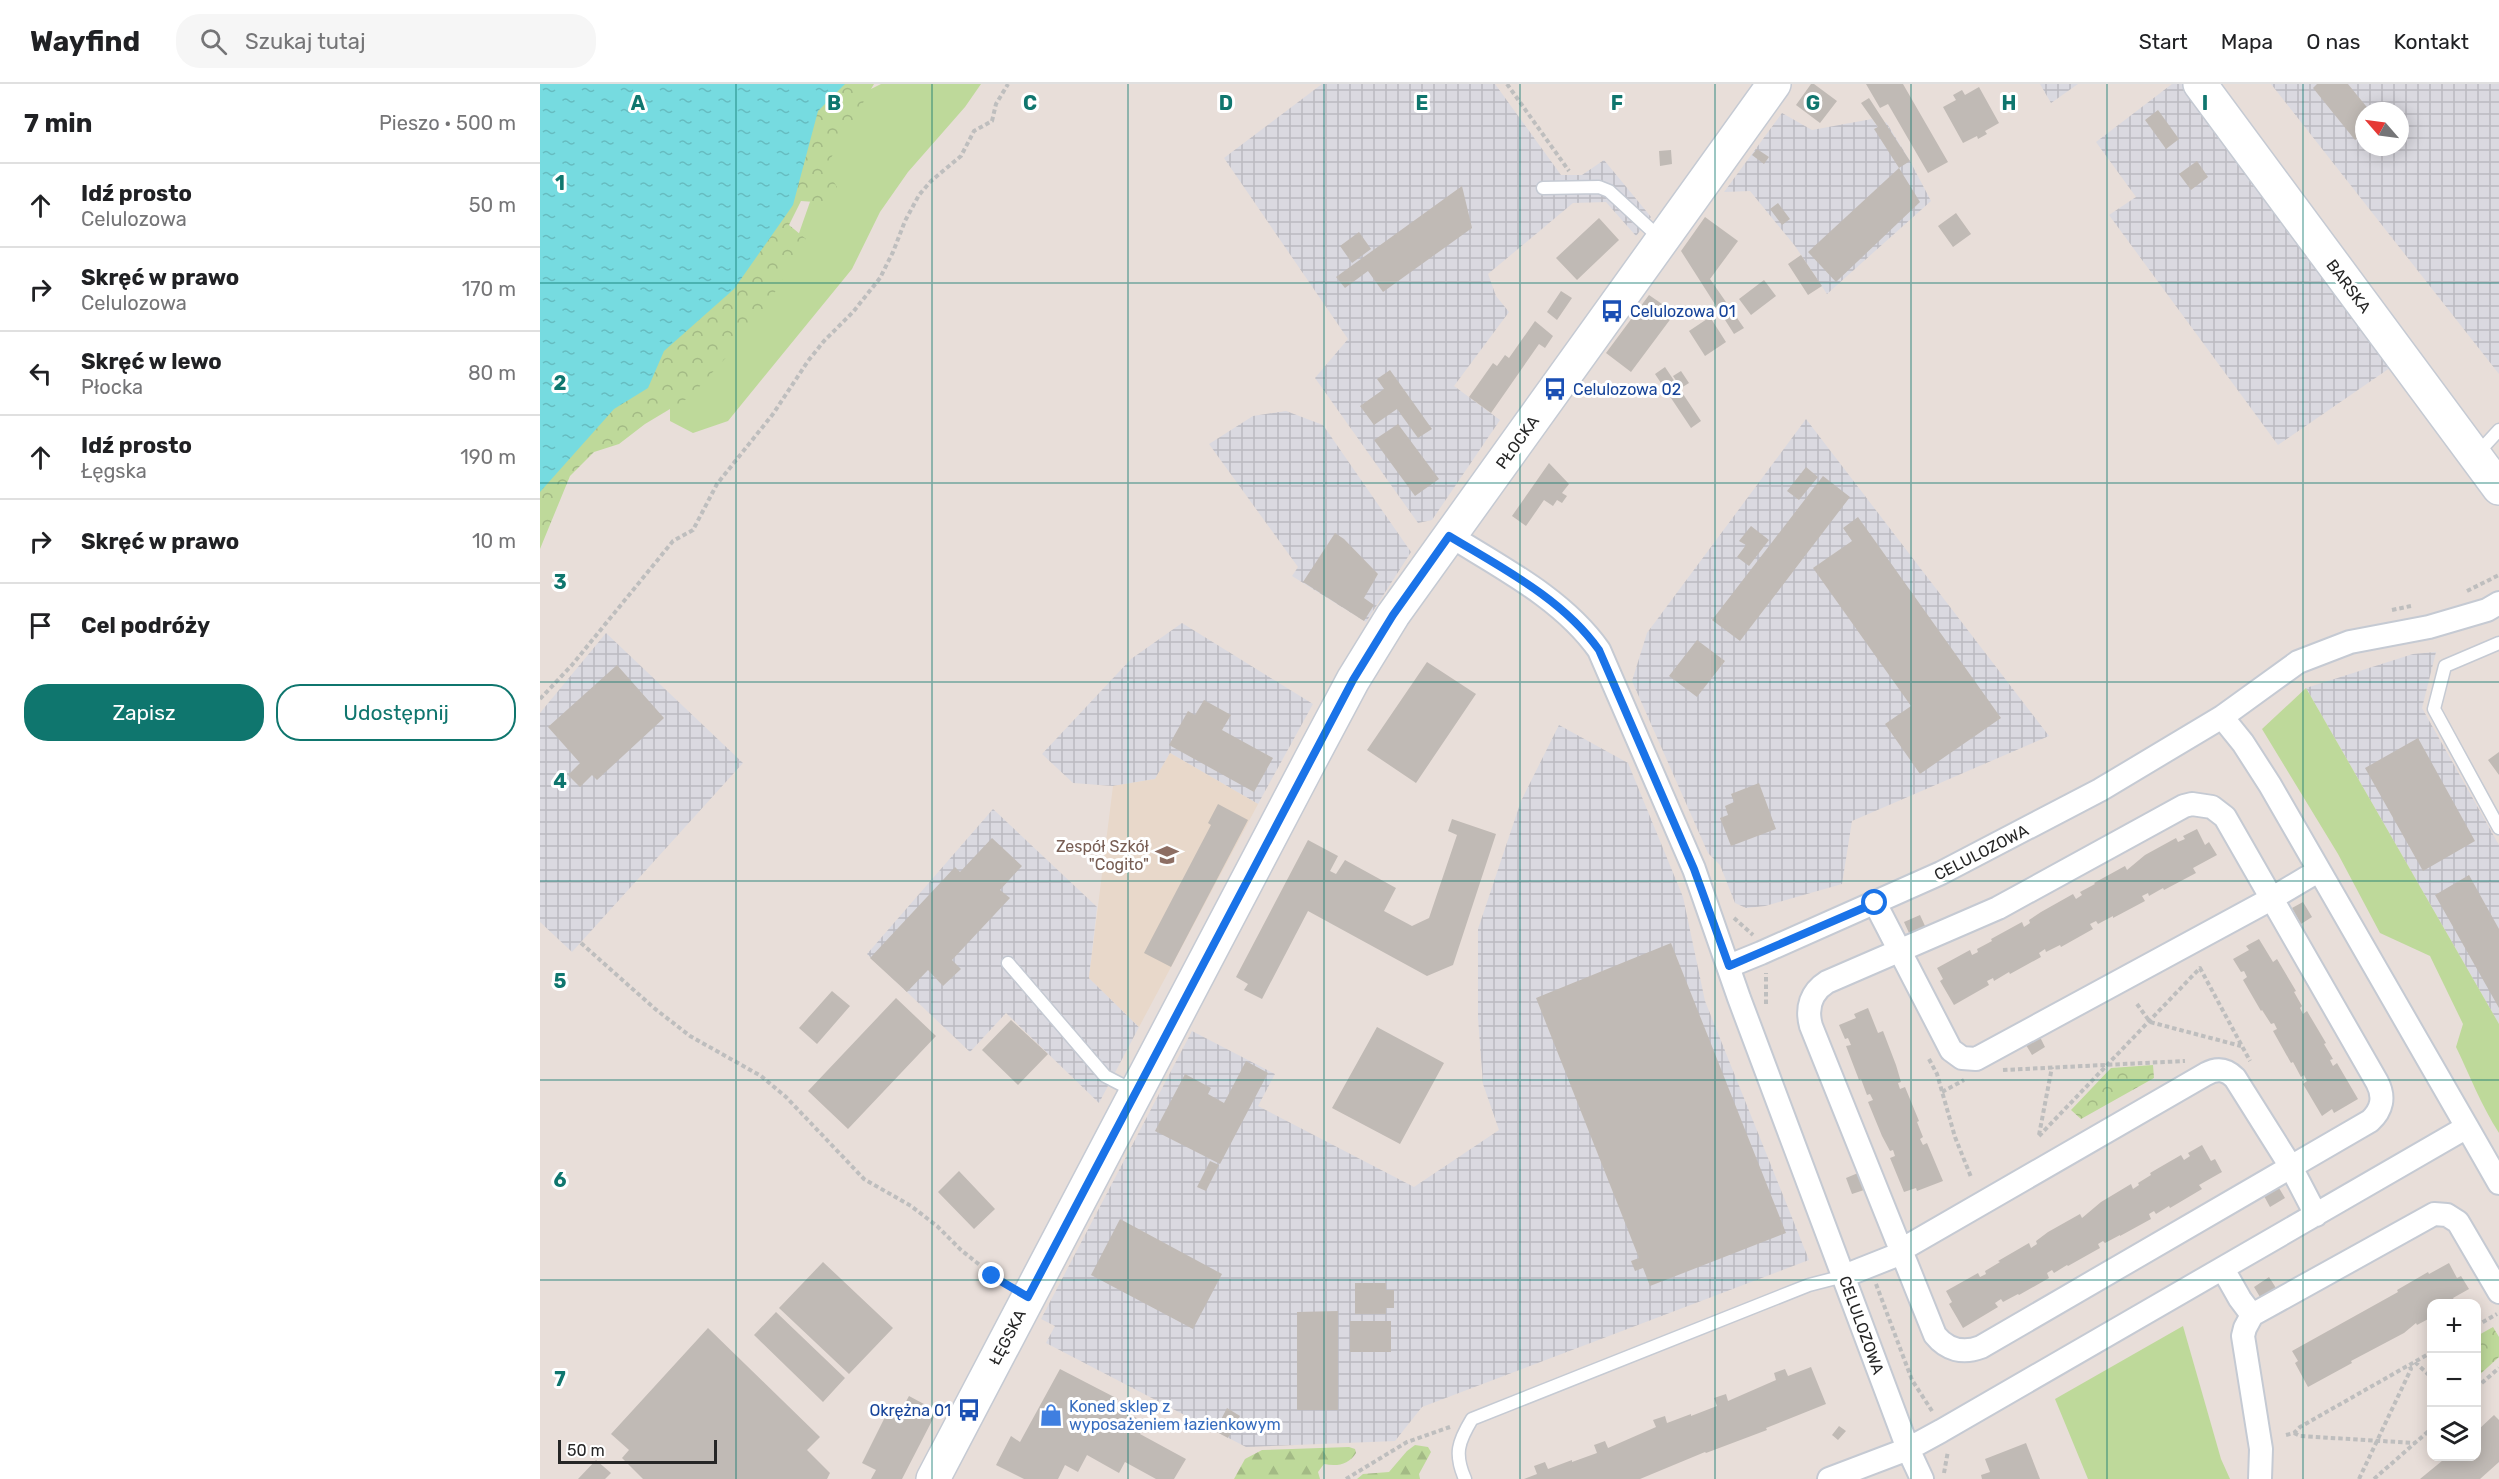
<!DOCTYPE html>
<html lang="pl">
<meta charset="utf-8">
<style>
:root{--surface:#fff;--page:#f6f6f6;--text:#202124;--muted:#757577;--line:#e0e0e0;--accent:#0f766e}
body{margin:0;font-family:Rubik,sans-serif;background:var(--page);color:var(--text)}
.controls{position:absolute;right:18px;bottom:18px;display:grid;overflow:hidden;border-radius:12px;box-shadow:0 3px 15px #0003}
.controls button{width:54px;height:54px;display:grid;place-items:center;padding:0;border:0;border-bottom:2px solid var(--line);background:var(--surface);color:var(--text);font:30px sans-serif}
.compass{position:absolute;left:1815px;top:18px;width:54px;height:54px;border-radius:50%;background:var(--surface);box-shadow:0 3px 15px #0003;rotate:298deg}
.scale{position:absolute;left:18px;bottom:15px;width:159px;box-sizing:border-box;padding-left:6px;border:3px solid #262626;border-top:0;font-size:16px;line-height:21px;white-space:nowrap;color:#262626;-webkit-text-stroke:4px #fff;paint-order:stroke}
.stop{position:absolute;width:18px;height:18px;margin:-14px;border:4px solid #1a73e8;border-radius:50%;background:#fff}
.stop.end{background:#1a73e8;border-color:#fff;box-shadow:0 2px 6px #0008}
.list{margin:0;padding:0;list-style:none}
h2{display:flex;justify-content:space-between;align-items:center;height:78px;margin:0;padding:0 24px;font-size:26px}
h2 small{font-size:20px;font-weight:400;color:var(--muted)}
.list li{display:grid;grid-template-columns:39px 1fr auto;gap:18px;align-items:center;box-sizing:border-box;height:84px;padding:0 24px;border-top:2px solid var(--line)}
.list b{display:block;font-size:22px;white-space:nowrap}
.list p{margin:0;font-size:20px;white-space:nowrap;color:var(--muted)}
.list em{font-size:20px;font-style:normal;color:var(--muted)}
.actions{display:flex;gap:12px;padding:18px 24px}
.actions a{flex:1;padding:14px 0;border:2px solid var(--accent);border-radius:24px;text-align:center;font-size:21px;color:var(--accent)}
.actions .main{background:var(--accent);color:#fff}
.icon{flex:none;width:33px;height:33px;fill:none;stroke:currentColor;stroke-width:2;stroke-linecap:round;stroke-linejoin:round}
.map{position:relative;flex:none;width:1959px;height:1395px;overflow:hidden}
header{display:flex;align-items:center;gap:36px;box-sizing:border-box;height:84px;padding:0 30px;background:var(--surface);border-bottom:2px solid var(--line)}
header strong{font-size:28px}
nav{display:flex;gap:33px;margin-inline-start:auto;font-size:21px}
.search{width:420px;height:54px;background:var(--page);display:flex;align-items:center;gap:15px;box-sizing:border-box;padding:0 21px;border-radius:24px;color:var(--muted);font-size:22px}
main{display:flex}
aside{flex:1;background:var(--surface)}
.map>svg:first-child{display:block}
</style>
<header>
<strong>Wayfind</strong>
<div class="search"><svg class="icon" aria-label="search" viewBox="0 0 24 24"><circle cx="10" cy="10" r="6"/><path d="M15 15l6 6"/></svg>Szukaj tutaj</div>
<nav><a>Start</a><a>Mapa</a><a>O nas</a><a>Kontakt</a></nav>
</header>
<main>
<aside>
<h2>7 min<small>Pieszo · 500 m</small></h2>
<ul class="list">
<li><svg class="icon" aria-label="ahead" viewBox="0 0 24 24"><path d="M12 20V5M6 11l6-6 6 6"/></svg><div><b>Idź prosto</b><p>Celulozowa</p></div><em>50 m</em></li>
<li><svg class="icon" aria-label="right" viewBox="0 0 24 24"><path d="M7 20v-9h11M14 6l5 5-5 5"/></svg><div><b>Skręć w prawo</b><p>Celulozowa</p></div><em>170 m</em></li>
<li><svg class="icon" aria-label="left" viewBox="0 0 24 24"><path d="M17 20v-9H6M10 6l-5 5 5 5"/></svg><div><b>Skręć w lewo</b><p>Płocka</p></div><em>80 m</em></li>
<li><svg class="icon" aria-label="ahead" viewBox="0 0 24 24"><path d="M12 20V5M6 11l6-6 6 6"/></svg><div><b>Idź prosto</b><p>Łęgska</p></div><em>190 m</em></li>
<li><svg class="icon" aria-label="right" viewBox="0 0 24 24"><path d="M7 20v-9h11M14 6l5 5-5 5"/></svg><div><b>Skręć w prawo</b></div><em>10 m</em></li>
<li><svg class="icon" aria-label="arrive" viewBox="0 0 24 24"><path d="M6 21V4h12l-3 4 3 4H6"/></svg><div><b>Cel podróży</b></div></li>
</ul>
<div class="actions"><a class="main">Zapisz</a><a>Udostępnij</a></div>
</aside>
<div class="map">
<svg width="1959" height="1395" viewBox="0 0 1959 1395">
<defs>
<pattern id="industrial-grid" width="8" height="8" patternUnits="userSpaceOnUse" patternTransform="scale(1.5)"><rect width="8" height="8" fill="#dad9e0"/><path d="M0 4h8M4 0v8" fill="none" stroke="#bbbac0"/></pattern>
<pattern id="forest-firs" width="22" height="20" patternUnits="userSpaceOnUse" patternTransform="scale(1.5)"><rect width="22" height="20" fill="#bed99a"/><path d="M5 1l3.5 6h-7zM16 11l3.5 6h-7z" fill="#a3ba85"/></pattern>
<pattern id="park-crowns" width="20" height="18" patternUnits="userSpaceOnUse" patternTransform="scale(1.5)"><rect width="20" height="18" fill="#bed99a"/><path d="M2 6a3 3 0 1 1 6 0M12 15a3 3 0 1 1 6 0" fill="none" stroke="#a3ba85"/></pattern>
<pattern id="water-ripples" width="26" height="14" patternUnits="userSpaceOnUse" patternTransform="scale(1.5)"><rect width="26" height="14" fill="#76dbe0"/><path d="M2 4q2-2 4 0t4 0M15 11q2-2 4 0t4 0" fill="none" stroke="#66bcc0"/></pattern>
</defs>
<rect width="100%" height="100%" fill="#e8ded9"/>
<path fill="url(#industrial-grid)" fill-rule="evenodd" d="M782,0H955L1021,91H1042L1064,76L1111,133L1096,152L1066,118L1033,119L948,190L956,212L969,228L914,302L960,336L892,436L878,439L775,294L808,255L684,74Z
M1500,0H1538L1511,19Z
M1632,0H1655L1860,277L1738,361L1569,131L1596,113L1556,58Z
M1731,0H1959V290ZM1824,27H1860V63H1824Z
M1242,29L1272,46L1332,35L1338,43L1346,38L1370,77L1391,117L1287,210L1255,162L1210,107L1184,108Z
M746,327L783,341L871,468L826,538L752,492L758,483L669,360L713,332Z
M1266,335L1509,652L1312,737L1302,800L1225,822L1206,824L1195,819L1180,781L1168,769L1092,597L1107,549Z
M642,539L773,620L718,720L630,669L615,695L573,702L533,699L502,670L591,575Z
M66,549L203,679L32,868L0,838V629Z
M1896,568L1882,624L1959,761V940L1766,604L1873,570Z
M1019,641L1088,679L1143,813L1165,917L1269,1176L882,1323L855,1357L706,1363L506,1259L515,1242L501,1235L652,947L735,990L718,1022L874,1103L959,1046L943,1000L938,934V845L981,717Z
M453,725L557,823L549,894L599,943L559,1019L466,929L430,968L327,870Z"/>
<path fill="#e8d8ca" d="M630,669L718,720L599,943L549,894L573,702L615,695Z"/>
<path fill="#bed99a" d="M341,0H441L425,23L368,88L340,128L312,185L188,337L153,349L130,337V310L258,152L297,41L321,10Z
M1766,604L1959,940V1049C1941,1021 1930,992 1916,963L1923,940L1890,872L1840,849L1798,770L1722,645Z
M1643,1242L1681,1375L1690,1395H1548L1515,1315Z"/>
<path fill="url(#forest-firs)" d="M875,1361L888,1363L891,1368L879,1390L880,1395H817L823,1390L849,1388L867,1367Z
M809,1363L815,1365L816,1369C809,1380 798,1383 784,1380L778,1388L780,1395H694L705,1375L722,1366Z"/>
<path fill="url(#park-crowns)" d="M0,0H334L285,84L297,103L289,119L261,117L249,141L266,155L228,220L201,257L150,313L105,340L79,360L54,368L30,392L0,465Z
M1613,981L1614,994L1541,1035L1531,1026L1571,984Z
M1953,1243L1959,1253V1273L1937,1293V1252Z"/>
<path fill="url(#water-ripples)" d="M0,0H305L278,27L253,121L194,205L124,267L108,304L74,325L0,408Z"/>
<path fill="#c0bab5" d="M1271,0H1274L1297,17L1280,39L1256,21Z
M1326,0H1363L1408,78L1388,89L1348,20L1340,24Z
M1777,0H1808L1830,27H1824V49L1815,56L1773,4Z
M1439,3L1459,39L1445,47L1447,50L1438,55L1437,52L1423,59L1403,23L1416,16L1413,11L1422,6L1425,11Z
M1329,14L1370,77L1359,84L1334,45L1338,43L1321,19Z
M1618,26L1639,55L1626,65L1605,36Z
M1217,65L1229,73L1224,80L1212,71Z
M1131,66L1132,80L1120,82L1119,67Z
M1657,77L1668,93L1651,106L1639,90Z
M1359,84L1380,118L1296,198L1268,168Z
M922,102L932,144L843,208L828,187L805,204L796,193Z
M1238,119L1250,135L1242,141L1230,125Z
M1416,129L1431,150L1413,163L1398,142Z
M1165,133L1198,157L1170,195L1204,244L1194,250L1141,167Z
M1059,134L1079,156L1037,196L1016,174Z
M819,148L831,165L812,179L800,162Z
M1261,171L1282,202L1268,211L1248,180Z
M1224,196L1236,212L1211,231L1199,215Z
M1021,207L1032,214L1017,236L1007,228Z
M1109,211L1122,220L1132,233L1091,288L1066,269Z
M1170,233L1186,258L1165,272L1149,247Z
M995,237L1013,252L1005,264L999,260L951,329L929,313L953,279L957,282L965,271L969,274Z
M1125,283L1161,337L1151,344L1115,290Z
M850,286L892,345L878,354L857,325L834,341L820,322L844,305L837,295Z
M1141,287L1149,299L1141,304L1133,292Z
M858,340L899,395L875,412L834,356Z
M1009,379L1029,400L1022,409L1027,412L1022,419L1017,416L1013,422L1004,416L986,442L972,432Z
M1266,383L1278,393L1259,416L1247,407Z
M1283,392L1310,413L1200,557L1172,536Z
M1318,433L1461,634L1380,690L1345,640L1371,622L1273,484L1312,457L1303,444Z
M1211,442L1229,456L1209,482L1197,473L1206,461L1199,457Z
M795,449L804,455L838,490L824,514L834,521L824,537L763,498Z
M1157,556L1185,577L1157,613L1129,592Z
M887,578L936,610L876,699L827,666Z
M77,581L124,634L57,696L52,691L40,703L28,691L40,679L8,643Z
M664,616L691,631L682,646L733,674L714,708L629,661L648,627L655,631Z
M1878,654L1935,757L1883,787L1825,684Z
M1959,668V691L1948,676Z
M1219,699L1236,745L1191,762L1180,734L1188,731L1185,722L1194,718L1191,710Z
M678,720L708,736L631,883L604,869L671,741L668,739Z
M912,735L956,750L913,881L887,892L768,827L722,915L704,906L708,900L696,893L768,756L798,772L790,787L796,790L805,776L856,804L844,827L872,842L889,834L917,751L908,747Z
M1657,745L1665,761L1669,758L1677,771L1653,784L1656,789L1624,806L1623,804L1609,812L1608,809L1602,812L1605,817L1573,834V832L1558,840L1556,837L1550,840L1553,845L1521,863L1520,861L1506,868L1505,865L1499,869L1501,873L1470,890L1469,888L1454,897L1453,894L1447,897L1449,901L1414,921L1400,897L1403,895L1397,884L1430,866L1432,871L1438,868L1437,865L1452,857L1451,855L1482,838L1484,843L1490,839L1489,836L1501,828L1533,810L1536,815L1542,811L1540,808L1555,800L1554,799L1585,782L1587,786L1605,771L1636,754L1638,758L1645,755L1643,752Z
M452,754L482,782L460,806L470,814L412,876L421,885L403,902L388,886L367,908L330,874L415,783L420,788Z
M1929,791L1959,845V924L1895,811Z
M1763,818L1772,833L1761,840L1752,824Z
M1380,831L1385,842L1369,849L1364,838Z
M1719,855L1733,878L1737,875L1756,907L1754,908L1762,922L1760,924L1763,930L1767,927L1786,959L1784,960L1793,975L1790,976L1793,982L1797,979L1818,1015L1794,1029L1792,1025L1782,1032L1763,1000L1767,997L1764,991L1761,993L1753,978L1751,979L1733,947L1737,945L1734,939L1731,940L1722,926L1721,927L1703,896L1707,893L1704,887L1701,888L1693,875L1709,866L1706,862Z
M1131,859L1246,1149L1110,1202L1103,1184L1095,1187L1091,1177L1099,1174L996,914Z
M292,907L310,922L277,960L259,944Z
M356,914L396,952L308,1045L268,1007Z
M1328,924L1338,949L1343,947L1356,981L1361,998L1358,999L1360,1005L1365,1003L1379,1037L1377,1038L1383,1053L1380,1055L1383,1061L1387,1059L1403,1097L1377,1107L1376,1104L1364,1108L1350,1074L1355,1072L1353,1066L1350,1067L1342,1052L1328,1018L1333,1016L1330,1010L1327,1011L1321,995L1319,996L1306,962L1311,961L1308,954L1305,955L1299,941L1316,934L1314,930Z
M471,936L508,970L478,1001L442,966Z
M837,943L904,979L860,1060L792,1024Z
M1500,953L1505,963L1492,971L1486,961Z
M706,977L728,989L680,1080L615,1047L645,990L671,1004L668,1010L684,1019Z
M1662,1061L1671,1077L1675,1075L1682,1088L1659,1101L1662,1105L1630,1124L1629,1122L1616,1130L1614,1127L1609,1130L1611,1135L1580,1152V1151L1565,1159L1563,1157L1558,1160L1560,1164L1528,1182L1527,1181L1514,1189L1512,1186L1507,1189L1509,1194L1479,1211L1478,1210L1463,1218L1461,1215L1455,1219L1458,1223L1423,1244L1409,1220L1412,1218L1406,1207L1438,1189L1440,1193L1446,1190L1445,1187L1460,1178L1458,1177L1489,1159L1491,1164L1497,1160L1496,1157L1508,1148L1540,1130L1542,1134L1561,1118L1591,1100L1593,1105L1599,1101L1598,1099L1611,1091L1610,1089L1641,1071L1644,1076L1650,1072L1648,1069Z
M670,1077L679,1081L666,1107L657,1103Z
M419,1087L455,1125L434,1145L398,1108Z
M1318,1089L1324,1106L1312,1110L1306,1094Z
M1739,1104L1745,1114L1730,1123L1724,1112Z
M580,1135L682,1190L653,1245L551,1191Z
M283,1178L353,1244L309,1290L239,1224Z
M1909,1179L1917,1194L1921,1192L1929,1205L1913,1214L1916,1219L1892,1220V1233L1877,1241L1876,1239L1864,1249L1811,1277L1812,1279L1768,1303L1755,1279L1758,1277L1752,1267L1858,1208L1857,1206L1888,1188L1889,1190Z
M1729,1193L1736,1204L1720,1213L1714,1203Z
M815,1199H846V1206H854V1224H846V1230H815Z
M798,1227V1326H757V1228Z
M236,1228L305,1294L283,1318L214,1251Z
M810,1237H851V1268H810Z
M168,1244L280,1353L267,1366L290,1389L287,1395H103L82,1374L89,1366L71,1350Z
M1271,1283L1286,1320L1226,1344L1227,1346L1166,1369L1165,1368L1100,1395H984L997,1390L994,1382L1005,1378L1008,1385L1032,1376V1378L1057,1369L1054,1361L1065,1357L1068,1364L1116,1343L1113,1336L1125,1332L1127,1339L1151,1330V1332L1177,1322L1174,1314L1186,1310L1188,1317L1236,1296L1234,1289L1245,1285L1248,1292Z
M520,1285L578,1315L574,1322L606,1339L600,1350L646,1375L634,1395H616L585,1378L579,1389L547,1371L538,1388L525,1381L518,1395H484L456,1381L471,1352L480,1358Z
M369,1312L397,1327L362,1395H331L336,1386L322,1379L346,1331L351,1333L356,1322L362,1325Z
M687,1324L700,1332L688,1354L675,1347Z
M1954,1331L1959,1336V1378L1940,1395H1880L1908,1372H1936V1344L1938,1346Z
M1299,1342L1306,1347L1298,1356L1292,1351Z
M1486,1359L1500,1395H1442L1441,1391L1450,1388L1445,1375Z
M56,1376L71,1389L65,1395H38Z"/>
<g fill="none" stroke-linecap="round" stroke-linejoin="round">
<g stroke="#c5cad3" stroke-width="15">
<path id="lane" d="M1003,104L1059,103L1069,107L1122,156
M1936,371L1959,346
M1959,559L1905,582L1894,625L1959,744
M468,879L565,992L594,1007
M925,1395C914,1370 918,1358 932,1335L1269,1201L1304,1192"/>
</g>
<g stroke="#c5cad3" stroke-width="26">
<path id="street" d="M909,451C962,484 1023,515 1059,566L1154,785L1199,914L1368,1365L1382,1395
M1652,720L1672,723L1685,733L1837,998C1845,1013 1842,1026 1830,1037L1441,1263C1423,1270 1407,1266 1395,1251L1271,942C1266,924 1271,908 1287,898L1458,824L1644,722Z
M1335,819L1411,966L1422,974L1436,975L1731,815L1778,787
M1189,882L1221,869L1401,789L1560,706L1682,633L1758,578L1810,558L1889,543L1947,526L1959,519
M1927,1043L1959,1099
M1361,1166L1666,990C1677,984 1686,985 1695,994L1751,1083L1776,1131
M1683,1185L1700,1215L1712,1231
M1304,1192L1362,1169
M1289,1395L1368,1365L1401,1347L1927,1043L1730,701L1703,659L1682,633
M1720,1395L1721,1365L1703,1252L1705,1244L1712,1231L1894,1130L1907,1131L1918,1138L1959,1208"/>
</g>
<g stroke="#c5cad3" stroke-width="36">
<path id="secondary" d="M1660,0L1959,404
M393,1395L771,675L813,596L853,531L1234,0"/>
</g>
<path stroke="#bebebe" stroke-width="4" stroke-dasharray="4.5 3" stroke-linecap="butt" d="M967,0L1029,87
M1927,507L1959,491
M1852,526L1871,522
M0,615L32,581L133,457L153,446L177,400L233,330L268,277L284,257L313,228L340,194L353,168L365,137L379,111L391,97L421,72L434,47L452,37L456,20L468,0
M1194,834L1213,851
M41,859L114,924L150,952L221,992L246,1013L324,1095L371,1122L397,1142L421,1166L466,1202
M1226,920V889
M1597,920L1610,938L1701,962
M1389,975L1397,990L1415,1053L1431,1093
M1463,986L1645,977
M1402,1008L1424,996
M1499,1051L1512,983
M1499,1052L1660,884L1710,977
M1336,1200L1372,1296L1392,1327
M1936,1242L1957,1230
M1875,1278L1892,1294
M1936,1304L1959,1284
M1754,1349L1760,1352L1874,1359
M1746,1351L1754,1349L1760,1343L1892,1268
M1404,1389L1408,1367
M806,1395L867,1358L910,1343
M1819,1395L1871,1285L1869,1281
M1834,1395L1892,1344"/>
<use href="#lane" stroke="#fff" stroke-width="12"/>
<use href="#street" stroke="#fff" stroke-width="22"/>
<use href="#secondary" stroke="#fff" stroke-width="33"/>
</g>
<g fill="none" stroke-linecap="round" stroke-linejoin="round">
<path stroke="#1a73e8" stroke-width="8" d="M452,1192L488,1213L813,596L853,531L909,452C962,484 1023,515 1059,566L1154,785L1189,882L1335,819"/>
</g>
<path fill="none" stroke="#0f766e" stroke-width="1.5" stroke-opacity="0.55" d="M196,0V1395M392,0V1395M588,0V1395M784,0V1395M980,0V1395M1175,0V1395M1371,0V1395M1567,0V1395M1763,0V1395M0,199H1959M0,399H1959M0,598H1959M0,797H1959M0,996H1959M0,1196H1959"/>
<defs>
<g id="bus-bare" transform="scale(1.8)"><path d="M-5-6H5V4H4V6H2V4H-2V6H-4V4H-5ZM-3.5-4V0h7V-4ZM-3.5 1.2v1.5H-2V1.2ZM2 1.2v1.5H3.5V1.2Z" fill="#1a4fb4" stroke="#fff" stroke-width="2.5" paint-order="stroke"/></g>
<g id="school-bare" transform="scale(1.8)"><path d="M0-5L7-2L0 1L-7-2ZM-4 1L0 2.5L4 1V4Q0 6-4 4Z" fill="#8d6e63" stroke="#fff" stroke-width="2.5" paint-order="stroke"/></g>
<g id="shop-bare" transform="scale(1.8)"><path d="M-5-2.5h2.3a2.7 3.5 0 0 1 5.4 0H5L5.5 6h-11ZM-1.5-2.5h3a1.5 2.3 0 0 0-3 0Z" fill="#3f7fe0" stroke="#fff" stroke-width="2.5" paint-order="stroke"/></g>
</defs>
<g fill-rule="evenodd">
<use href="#bus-bare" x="1072" y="227"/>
<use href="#bus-bare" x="1015" y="305"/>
<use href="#school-bare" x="627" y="771"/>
<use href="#bus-bare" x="429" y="1326"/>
<use href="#shop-bare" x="511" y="1331"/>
</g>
<g text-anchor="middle" stroke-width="6" stroke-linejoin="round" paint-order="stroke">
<g font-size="16" fill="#262626" stroke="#fff">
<text transform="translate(1809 202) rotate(53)" y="6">BARSKA</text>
<text transform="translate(977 358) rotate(-54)" y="6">PŁOCKA</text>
<text transform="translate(1441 768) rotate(-27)" y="6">CELULOZOWA</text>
<text transform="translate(1322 1241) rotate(70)" y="6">CELULOZOWA</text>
<text transform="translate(467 1253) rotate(-62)" y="6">ŁĘGSKA</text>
</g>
<g font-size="16" fill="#164399" stroke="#fff" text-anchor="start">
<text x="1090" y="233">Celulozowa 01</text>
<text x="1033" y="311">Celulozowa 02</text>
<text x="411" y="1332" text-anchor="end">Okrężna 01</text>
</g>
<g font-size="16" fill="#785e54" stroke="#fff" text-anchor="end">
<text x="609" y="768">Zespół Szkół<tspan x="609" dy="18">"Cogito"</tspan></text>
</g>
<g font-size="16" fill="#366cbe" stroke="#fff" text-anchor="start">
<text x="529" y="1328">Koned sklep z<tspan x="529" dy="18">wyposażeniem łazienkowym</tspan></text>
</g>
</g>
<g font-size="20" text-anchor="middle" font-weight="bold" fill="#0f766e" stroke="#fff" stroke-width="6" stroke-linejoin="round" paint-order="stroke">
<text x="98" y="26">A</text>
<text x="294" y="26">B</text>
<text x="490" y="26">C</text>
<text x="686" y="26">D</text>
<text x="882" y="26">E</text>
<text x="1077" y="26">F</text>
<text x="1273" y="26">G</text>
<text x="1469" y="26">H</text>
<text x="1665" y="26">I</text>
<text x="20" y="106">1</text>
<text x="20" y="306">2</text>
<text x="20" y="505">3</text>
<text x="20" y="704">4</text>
<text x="20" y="904">5</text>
<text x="20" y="1103">6</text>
<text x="20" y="1302">7</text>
</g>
</svg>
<div class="controls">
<button>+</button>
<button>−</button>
<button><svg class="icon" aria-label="layers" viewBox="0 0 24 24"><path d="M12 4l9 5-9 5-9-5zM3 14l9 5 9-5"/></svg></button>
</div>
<svg class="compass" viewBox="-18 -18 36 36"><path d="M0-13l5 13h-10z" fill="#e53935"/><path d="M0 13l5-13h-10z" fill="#757577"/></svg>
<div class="scale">50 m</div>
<div class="stop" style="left:1335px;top:819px"></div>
<div class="stop end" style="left:452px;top:1192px"></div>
</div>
</main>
